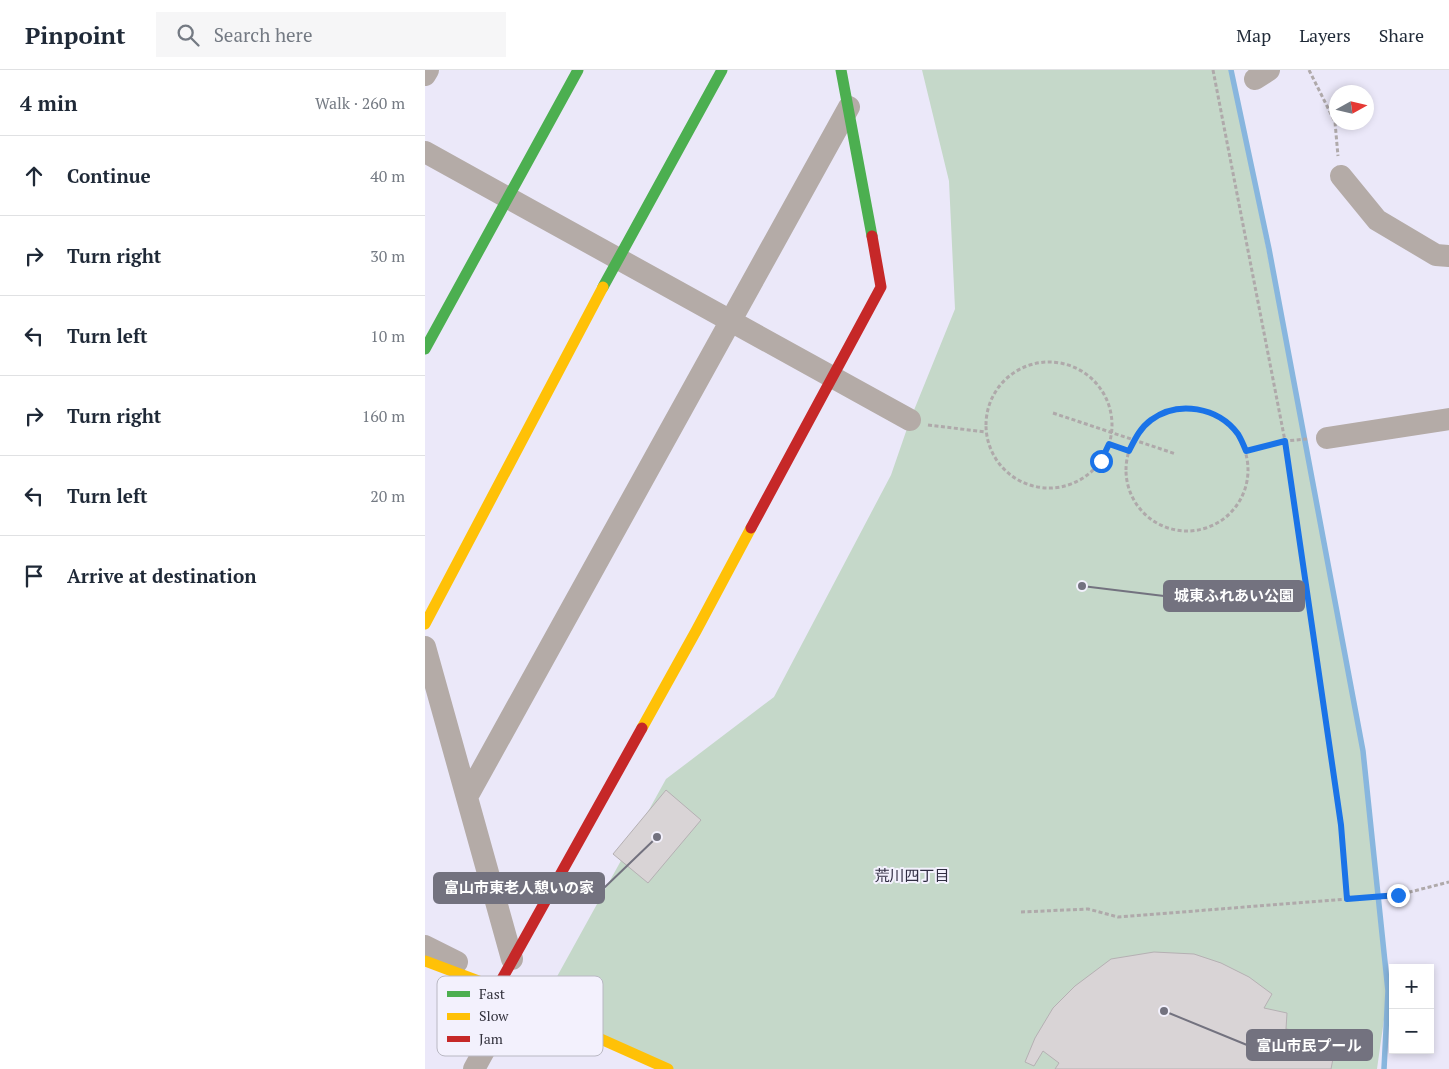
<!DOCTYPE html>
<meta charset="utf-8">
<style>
:root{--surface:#fff;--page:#f6f6f7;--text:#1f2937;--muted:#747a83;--line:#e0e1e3}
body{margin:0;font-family:"PT Serif","Noto Sans JP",serif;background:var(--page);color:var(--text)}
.controls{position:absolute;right:15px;bottom:15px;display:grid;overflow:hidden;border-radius:0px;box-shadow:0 2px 8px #0003}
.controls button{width:45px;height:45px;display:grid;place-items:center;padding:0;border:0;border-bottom:1px solid var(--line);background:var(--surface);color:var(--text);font:25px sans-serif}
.compass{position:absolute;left:904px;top:15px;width:45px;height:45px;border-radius:50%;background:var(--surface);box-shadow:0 2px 8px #0003;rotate:82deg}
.stop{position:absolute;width:15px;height:15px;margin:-11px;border:4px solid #1a73e8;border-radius:50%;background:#fff}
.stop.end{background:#1a73e8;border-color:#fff;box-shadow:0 1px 5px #0008}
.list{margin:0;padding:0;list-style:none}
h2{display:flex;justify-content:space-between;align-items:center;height:65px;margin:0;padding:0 20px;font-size:21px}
h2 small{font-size:16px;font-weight:400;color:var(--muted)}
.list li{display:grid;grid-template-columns:32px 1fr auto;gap:15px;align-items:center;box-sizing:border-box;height:80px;padding:0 20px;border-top:1px solid var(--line)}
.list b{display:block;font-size:19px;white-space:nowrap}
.list em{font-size:16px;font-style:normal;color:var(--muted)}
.icon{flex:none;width:28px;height:28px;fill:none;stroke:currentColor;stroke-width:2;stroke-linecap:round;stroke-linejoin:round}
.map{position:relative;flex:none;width:1024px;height:999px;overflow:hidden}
header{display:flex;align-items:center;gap:30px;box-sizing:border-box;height:70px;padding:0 25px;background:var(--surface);border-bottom:1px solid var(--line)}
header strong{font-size:24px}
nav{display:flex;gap:28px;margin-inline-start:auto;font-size:18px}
.search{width:350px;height:45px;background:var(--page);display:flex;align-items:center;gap:12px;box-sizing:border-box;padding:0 18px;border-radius:0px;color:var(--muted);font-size:19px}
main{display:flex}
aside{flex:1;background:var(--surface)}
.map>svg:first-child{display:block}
</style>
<header>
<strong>Pinpoint</strong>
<div class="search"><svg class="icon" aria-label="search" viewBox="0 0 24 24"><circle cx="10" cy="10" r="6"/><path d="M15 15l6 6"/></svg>Search here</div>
<nav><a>Map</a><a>Layers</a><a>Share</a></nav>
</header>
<main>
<aside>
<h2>4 min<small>Walk · 260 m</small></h2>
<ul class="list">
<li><svg class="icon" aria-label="ahead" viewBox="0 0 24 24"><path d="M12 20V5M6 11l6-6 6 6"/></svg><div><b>Continue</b></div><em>40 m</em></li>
<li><svg class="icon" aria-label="right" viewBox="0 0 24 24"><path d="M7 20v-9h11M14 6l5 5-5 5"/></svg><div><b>Turn right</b></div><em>30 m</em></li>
<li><svg class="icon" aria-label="left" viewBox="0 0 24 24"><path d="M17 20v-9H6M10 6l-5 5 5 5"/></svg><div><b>Turn left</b></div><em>10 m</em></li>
<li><svg class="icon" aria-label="right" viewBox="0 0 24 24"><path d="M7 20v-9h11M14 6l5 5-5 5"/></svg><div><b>Turn right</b></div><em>160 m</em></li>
<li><svg class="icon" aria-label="left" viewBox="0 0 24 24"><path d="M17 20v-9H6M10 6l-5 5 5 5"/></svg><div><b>Turn left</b></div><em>20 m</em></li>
<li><svg class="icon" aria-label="arrive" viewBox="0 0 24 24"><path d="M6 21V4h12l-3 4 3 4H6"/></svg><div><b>Arrive at destination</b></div></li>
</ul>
</aside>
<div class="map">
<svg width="1024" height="999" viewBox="0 0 1024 999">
<rect width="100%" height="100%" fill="#ebe8f9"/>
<path fill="#c5d8c9" d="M497,0H805L874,338L938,681L963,921L952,999H243L113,941L241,709L349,627L466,405L485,350L530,239L524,111Z"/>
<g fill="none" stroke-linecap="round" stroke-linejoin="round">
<path stroke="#88b6de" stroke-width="5.5" d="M806,0L844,179L938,681L963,921L959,999"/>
</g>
<path fill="#d9d4d6" stroke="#b5b0b3" d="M241,720L276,750L223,813L188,784Z
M729,882L769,884L796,893L824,907L847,924L839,938L862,943L861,959L912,968L906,999H630L634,993L618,981L609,996L600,992L610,968L628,938L650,916L686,889Z"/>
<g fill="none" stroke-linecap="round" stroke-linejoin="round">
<path stroke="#afa9aa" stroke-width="3" stroke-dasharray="4 2.5" stroke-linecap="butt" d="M788,0L860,371L916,755L922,829
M884,0L910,52L913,86
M561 355a63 63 0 1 1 126 0a63 63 0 1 1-126 0Z
M701 400a61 61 0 1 1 122 0a61 61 0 1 1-122 0Z
M503,355L561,362
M684,374L704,381
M821,381L860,371L882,369
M596,842L663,839L693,847L973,825L1024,812"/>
<path stroke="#b4aba7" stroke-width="22" d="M0,5L3,0
M830,9L844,0
M0,82L485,350
M916,106L952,150L1011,185L1024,186
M902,368L1024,349
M0,577L87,889
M42,727L424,37
M0,876L32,892
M49,999L88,928"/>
<path stroke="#4caf50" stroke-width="11" d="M416,0L447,166
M178,217L297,0
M0,279L153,0"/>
<path stroke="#ffc107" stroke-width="11" d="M0,554L178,217
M217,658L271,561L326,458
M0,891L72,918L113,941L243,999"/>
<path stroke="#c62828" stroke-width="11" d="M326,458L456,217L447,166
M72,918L217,658"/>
<path stroke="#afa9aa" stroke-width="3" stroke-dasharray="4 2.5" stroke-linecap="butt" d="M628,343L751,384"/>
</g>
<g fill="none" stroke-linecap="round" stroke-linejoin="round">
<path stroke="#1a73e8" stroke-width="6" d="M676,391L684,374L704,381C710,369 715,358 726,350C753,330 793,337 813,364C816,369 819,376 821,381L860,371L916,755L922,829L973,825"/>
</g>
<g text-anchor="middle" stroke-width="4" stroke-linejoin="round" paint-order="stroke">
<g font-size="15" fill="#302c42" stroke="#f3f1fd">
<text x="487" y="811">荒川四丁目</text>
</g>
</g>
<rect x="12" y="906" width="166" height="80" rx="8" fill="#f3f1fd" stroke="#b9b8c3" stroke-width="1"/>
<rect x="22" y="921" width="23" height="6" fill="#4caf50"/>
<rect x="22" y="943" width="23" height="7" fill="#ffc107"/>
<rect x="22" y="966" width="23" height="6" fill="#c62828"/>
<g font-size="14" fill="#33323d">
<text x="54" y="929">Fast</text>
<text x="54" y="951">Slow</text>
<text x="54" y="974">Jam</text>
</g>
<path fill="none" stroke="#73727f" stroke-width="2" d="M657 516L739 526M232 767L179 818M739 941L822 975"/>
<g fill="#73727f" stroke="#f3f1fd" stroke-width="2">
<circle cx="657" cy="516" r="5"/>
<circle cx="232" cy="767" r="5"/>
<circle cx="739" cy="941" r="5"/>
</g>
<g fill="#73727f" stroke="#73727f" stroke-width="2">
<rect x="739" y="511" width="140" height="30" rx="5"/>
<rect x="9" y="803" width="170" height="30" rx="5"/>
<rect x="822" y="960" width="125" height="30" rx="5"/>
</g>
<g font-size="15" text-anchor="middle" font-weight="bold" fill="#fff">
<text x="809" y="531">城東ふれあい公園</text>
<text x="94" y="823">富山市東老人憩いの家</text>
<text x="884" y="981">富山市民プール</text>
</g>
</svg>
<div class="controls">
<button>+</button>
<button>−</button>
</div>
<svg class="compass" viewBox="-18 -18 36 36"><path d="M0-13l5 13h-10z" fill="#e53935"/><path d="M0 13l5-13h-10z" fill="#747a83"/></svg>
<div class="stop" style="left:676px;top:391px"></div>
<div class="stop end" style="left:973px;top:825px"></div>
</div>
</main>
